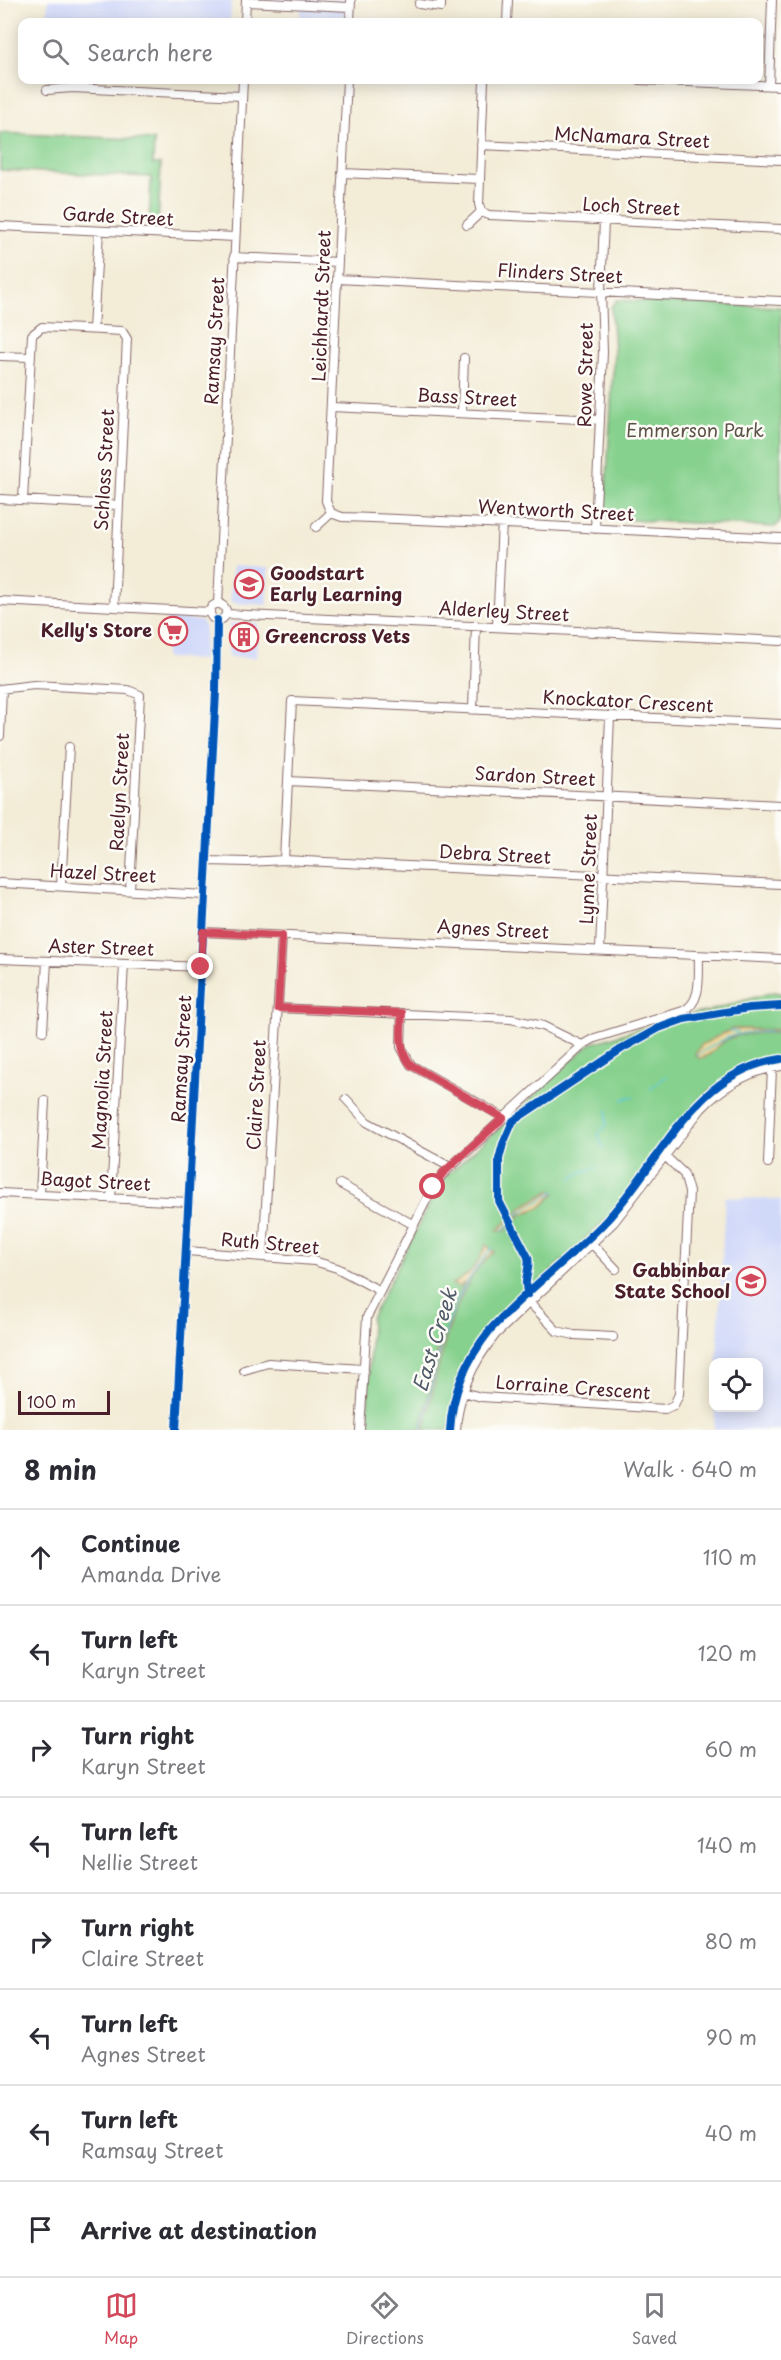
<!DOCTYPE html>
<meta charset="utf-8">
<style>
:root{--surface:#fff;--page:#f2f2f3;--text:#2b2b33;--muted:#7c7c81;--line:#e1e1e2;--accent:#d1495b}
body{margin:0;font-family:"Playpen Sans",sans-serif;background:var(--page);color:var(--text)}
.controls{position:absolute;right:18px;bottom:18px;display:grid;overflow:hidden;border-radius:12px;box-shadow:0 3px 15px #0003}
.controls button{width:54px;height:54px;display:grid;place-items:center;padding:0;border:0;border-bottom:2px solid var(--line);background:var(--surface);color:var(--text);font:30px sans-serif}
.scale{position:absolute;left:18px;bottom:15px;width:92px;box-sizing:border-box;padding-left:6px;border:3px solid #4a1f2b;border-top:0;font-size:16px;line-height:21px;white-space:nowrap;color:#4a1f2b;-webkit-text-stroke:4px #fdfcf7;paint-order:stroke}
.stop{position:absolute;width:18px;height:18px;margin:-14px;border:4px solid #d1495b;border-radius:50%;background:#fff}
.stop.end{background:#d1495b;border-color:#fff;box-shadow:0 2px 6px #0008}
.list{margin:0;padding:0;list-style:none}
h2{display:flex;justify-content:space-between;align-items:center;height:78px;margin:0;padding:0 24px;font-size:26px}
h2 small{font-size:20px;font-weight:400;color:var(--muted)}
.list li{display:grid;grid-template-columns:39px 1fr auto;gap:18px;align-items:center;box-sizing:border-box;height:96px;padding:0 24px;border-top:2px solid var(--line)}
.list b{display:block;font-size:22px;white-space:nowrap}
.list p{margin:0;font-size:20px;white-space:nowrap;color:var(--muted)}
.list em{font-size:20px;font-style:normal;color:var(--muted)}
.icon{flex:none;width:33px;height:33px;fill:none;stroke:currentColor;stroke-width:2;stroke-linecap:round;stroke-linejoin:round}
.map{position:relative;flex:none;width:781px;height:1430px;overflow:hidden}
.search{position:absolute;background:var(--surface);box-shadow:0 3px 15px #0003;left:18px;right:18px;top:18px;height:66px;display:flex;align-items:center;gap:15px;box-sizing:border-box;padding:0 21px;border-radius:12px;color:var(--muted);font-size:22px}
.sheet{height:846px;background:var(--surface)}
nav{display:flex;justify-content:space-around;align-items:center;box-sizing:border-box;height:84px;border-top:2px solid var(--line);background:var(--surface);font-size:16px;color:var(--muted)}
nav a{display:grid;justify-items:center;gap:3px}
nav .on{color:var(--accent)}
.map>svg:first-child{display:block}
</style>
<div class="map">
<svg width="781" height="1430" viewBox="0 0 781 1430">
<rect width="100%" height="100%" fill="#fdfcf7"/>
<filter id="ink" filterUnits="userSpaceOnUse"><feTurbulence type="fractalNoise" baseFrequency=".0167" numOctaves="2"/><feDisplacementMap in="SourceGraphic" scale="12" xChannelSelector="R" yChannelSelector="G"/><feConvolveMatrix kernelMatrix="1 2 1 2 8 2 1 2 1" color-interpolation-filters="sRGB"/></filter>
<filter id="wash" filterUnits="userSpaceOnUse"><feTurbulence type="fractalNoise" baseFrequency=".008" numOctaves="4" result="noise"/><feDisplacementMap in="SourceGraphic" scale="24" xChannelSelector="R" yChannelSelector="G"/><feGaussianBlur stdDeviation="1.35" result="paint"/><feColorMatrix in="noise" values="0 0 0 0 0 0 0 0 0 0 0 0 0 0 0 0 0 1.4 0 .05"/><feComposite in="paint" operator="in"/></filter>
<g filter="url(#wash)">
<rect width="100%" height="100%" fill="#f3ecd7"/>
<path fill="#d1d9f9" d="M48,0H232L230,22H47Z
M261,0H345L343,22H300L301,8Z
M232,566L268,568L267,605L233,603L230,599Z
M166,618L202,621L205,630L203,660L165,658Z
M230,623H258L256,658L228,657Z
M725,1197L781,1200V1430H714L715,1408H758V1362H717Z"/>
<path fill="#87d18e" stroke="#68785c" stroke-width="1.5" d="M0,133L154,140L153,164H161L158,224L149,223L151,177L0,170Z
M617,300L781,307V511L780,522L775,527L610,519L605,513L614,351L611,307Z
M773,992L781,993V1058L756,1063L736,1072L703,1096L609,1217L490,1329L468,1360L458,1384L449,1430H367L371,1318L442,1180L590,1044L684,1015L706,1012Z"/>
<path fill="#eeda9e" stroke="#9c7c64" stroke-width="1.5" d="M732,1029L781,1030V1033C763,1033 746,1032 730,1038C718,1042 712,1058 699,1058L695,1055L701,1045Z
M552,1190L555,1193L541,1207L520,1215L505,1231H497L524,1206Z
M486,1245L494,1252C450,1285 436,1379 424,1430H421L438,1351L464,1283L458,1287L452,1284C470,1276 479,1263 486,1245Z"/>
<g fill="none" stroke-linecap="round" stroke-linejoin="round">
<path stroke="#5ec8d9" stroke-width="1.5" d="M730,1031L738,1032
M696,1056C733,1031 738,1032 781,1032
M650,1089L667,1076
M622,1100L629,1097H634
M603,1148L598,1134L606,1126L607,1110
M571,1179L581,1172L596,1168
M502,1231L518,1214L555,1191
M422,1430C434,1380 441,1327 467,1282C474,1270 483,1259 492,1248"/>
</g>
</g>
<g filter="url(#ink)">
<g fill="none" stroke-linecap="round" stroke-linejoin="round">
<g stroke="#856767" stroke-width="10">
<path id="minor" d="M246,2L350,7
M419,4L441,7V0
M245,22L246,0
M350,22L351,0
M507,22L508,0
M640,80L781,86
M769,86L772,0
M47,90L72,88L242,96
M481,145L781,160
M342,173L479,179
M481,212L489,215L781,229
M481,212L479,204L484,80
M467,225L481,212
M0,226L235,237
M234,257L338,262
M337,279L781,301
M93,329L99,231
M0,356L29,357
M332,407L600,420
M462,412L464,358
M0,499L118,505
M23,500L32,335L42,327L122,331L127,339L114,607
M331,513L342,517C488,522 635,531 781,538
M316,527L331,513L326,501L347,80
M595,529L603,352L601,291L604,221
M0,601L209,612
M210 612a8 8 0 1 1 16 0a8 8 0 1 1-16 0Z
M218,604L243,80
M226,614L781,641
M497,626L502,522
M0,689L34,685L128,690L140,695L130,890
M473,710L476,625
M0,736L2,689
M288,781L781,805
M284,860L292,701L781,724
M207,861L248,862L284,860L781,884
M0,883L205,895
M61,886L69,747
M203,932L781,959
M600,950L610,717
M0,959L202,967
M278,1008L511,1019L543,1026L582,1045
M402,1013L401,1047L411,1065L503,1117
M43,1031L47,961
M346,1099L367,1122L450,1167
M768,1163L772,1068
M340,1184L414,1225
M0,1193L189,1202
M40,1194L45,1101
M111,1198L124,964
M592,1244L616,1269
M187,1251L314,1261L337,1268L380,1291
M263,1256L282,936
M529,1302L557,1331L574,1335L613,1337
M244,1370L268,1363L363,1369
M463,1392L481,1397L665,1409L674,1405L679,1394L689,1192L684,1174L665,1156
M176,1430L216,692L217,620
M360,1430L367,1317L433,1187L443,1174L584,1044L595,1038L683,1011C703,1002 698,974 699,956
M456,1430C458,1394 473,1362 496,1334L614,1222L701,1109C723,1086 749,1071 781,1066"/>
</g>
<use href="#minor" stroke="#fff" stroke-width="8"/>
<g stroke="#fdfcf7" stroke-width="11">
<path id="cycleway" d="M528,1294C522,1281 531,1270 528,1257L499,1201V1159L503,1144L513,1121L623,1048L659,1028L684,1019L749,1008L781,1006
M176,1430L216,692L217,620
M450,1430C452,1392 467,1359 490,1330C525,1291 568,1260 604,1223C660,1165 692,1071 781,1059"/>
</g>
<use href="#cycleway" stroke="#0057b8" stroke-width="8"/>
</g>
</g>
<g fill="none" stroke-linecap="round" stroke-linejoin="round" filter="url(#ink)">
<path stroke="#d1495b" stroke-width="8" d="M201,967L203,932L282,936L278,1008L402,1013C401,1033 398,1049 411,1065L503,1118L443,1173L433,1187"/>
</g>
<defs>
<g id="school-ring" transform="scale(1.5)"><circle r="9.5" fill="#fdfcf7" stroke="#d1495b" stroke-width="1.5"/><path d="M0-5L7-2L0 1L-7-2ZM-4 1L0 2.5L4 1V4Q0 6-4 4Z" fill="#d1495b"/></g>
<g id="supermarket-ring" transform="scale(1.5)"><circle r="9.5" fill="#fdfcf7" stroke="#d1495b" stroke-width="1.5"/><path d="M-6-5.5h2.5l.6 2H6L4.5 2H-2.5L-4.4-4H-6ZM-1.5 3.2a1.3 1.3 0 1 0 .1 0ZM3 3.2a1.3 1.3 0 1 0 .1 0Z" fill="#d1495b"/></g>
<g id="building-ring" transform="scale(1.5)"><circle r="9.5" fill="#fdfcf7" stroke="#d1495b" stroke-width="1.5"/><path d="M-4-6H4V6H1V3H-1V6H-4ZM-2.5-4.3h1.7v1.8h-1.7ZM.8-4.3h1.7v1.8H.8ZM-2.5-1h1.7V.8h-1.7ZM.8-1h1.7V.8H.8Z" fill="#d1495b"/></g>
</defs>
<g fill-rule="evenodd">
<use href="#school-ring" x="249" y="584"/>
<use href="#supermarket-ring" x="173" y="631"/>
<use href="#building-ring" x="244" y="637"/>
<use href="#school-ring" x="751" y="1281"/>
</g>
<g text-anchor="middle" stroke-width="5" stroke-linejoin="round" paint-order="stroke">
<g font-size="18" fill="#4a1f2b" stroke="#fdfcf7">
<text transform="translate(632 138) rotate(3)" y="6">McNamara Street</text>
<text transform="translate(631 207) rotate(3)" y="6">Loch Street</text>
<text transform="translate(118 217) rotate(3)" y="6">Garde Street</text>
<text transform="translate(560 274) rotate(3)" y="6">Flinders Street</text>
<text transform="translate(322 306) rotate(-88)" y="6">Leichhardt Street</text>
<text transform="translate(215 341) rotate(-87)" y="6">Ramsay Street</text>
<text transform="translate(586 375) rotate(-89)" y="6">Rowe Street</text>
<text transform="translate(467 398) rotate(3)" y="6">Bass Street</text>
<text transform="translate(105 470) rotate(-87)" y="6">Schloss Street</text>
<text transform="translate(556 511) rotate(3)" y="6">Wentworth Street</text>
<text transform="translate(504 612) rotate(3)" y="6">Alderley Street</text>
<text transform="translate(628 702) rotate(3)" y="6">Knockator Crescent</text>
<text transform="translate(535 777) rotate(3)" y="6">Sardon Street</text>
<text transform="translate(120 792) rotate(-87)" y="6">Raelyn Street</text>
<text transform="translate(495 855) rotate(3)" y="6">Debra Street</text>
<text transform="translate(589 869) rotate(-88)" y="6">Lynne Street</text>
<text transform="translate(103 874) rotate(3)" y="6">Hazel Street</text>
<text transform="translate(493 930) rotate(3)" y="6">Agnes Street</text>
<text transform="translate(101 948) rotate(2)" y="6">Aster Street</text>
<text transform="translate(182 1059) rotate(-87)" y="6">Ramsay Street</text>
<text transform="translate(103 1080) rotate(-87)" y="6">Magnolia Street</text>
<text transform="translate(257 1095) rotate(-87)" y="6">Claire Street</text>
<text transform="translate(95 1182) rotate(3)" y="6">Bagot Street</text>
<text transform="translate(270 1244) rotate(5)" y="6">Ruth Street</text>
<text transform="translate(573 1388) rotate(4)" y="6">Lorraine Crescent</text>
</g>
<g font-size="18" fill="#5c5449" stroke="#fdfcf7">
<text x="695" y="437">Emmerson Park</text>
</g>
<g font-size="18" font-weight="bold" fill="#4a1f2b" stroke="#fdfcf7" text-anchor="start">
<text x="270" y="580">Goodstart<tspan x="270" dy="21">Early Learning</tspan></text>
<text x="152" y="637" text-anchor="end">Kelly's Store</text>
<text x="265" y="643">Greencross Vets</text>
<text x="730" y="1277" text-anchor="end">Gabbinbar<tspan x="730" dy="21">State School</tspan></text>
</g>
<g font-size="20" font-style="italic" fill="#515a68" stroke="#fdfcf7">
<text transform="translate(435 1340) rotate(-73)" y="7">East Creek</text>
</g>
</g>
</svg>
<div class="controls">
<button><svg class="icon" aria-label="locate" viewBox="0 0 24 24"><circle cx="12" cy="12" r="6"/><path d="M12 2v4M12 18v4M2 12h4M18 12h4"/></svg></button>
</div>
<div class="scale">100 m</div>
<div class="stop" style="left:433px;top:1187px"></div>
<div class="stop end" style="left:201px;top:967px"></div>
<div class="search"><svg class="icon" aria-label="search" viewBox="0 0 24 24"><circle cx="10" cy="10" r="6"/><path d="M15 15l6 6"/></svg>Search here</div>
</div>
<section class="sheet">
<h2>8 min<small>Walk · 640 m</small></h2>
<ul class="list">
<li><svg class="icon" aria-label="ahead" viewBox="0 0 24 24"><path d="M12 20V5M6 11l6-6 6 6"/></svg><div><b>Continue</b><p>Amanda Drive</p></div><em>110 m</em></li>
<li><svg class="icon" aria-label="left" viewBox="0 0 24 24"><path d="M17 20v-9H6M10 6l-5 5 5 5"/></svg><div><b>Turn left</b><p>Karyn Street</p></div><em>120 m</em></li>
<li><svg class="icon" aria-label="right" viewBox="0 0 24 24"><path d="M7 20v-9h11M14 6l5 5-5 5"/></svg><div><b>Turn right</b><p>Karyn Street</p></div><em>60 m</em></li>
<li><svg class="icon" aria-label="left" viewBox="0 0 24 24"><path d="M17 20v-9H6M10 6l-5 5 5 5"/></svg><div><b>Turn left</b><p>Nellie Street</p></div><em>140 m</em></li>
<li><svg class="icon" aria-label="right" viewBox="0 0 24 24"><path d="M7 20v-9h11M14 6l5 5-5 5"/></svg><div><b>Turn right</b><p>Claire Street</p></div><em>80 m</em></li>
<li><svg class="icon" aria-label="left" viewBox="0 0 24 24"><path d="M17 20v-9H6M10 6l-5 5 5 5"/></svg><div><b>Turn left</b><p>Agnes Street</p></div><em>90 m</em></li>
<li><svg class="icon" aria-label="left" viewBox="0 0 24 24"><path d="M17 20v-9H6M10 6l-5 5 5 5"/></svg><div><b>Turn left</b><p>Ramsay Street</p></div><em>40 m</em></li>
<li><svg class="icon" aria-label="arrive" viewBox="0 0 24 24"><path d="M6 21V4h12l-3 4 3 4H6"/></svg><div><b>Arrive at destination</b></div></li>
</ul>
</section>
<nav>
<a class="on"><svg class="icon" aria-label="map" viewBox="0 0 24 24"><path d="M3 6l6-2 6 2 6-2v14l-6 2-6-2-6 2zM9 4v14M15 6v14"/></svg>Map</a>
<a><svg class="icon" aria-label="directions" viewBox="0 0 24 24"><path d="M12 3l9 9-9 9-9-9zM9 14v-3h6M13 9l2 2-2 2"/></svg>Directions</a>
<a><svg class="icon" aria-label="saved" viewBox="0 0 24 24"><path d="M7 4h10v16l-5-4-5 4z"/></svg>Saved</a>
</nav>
